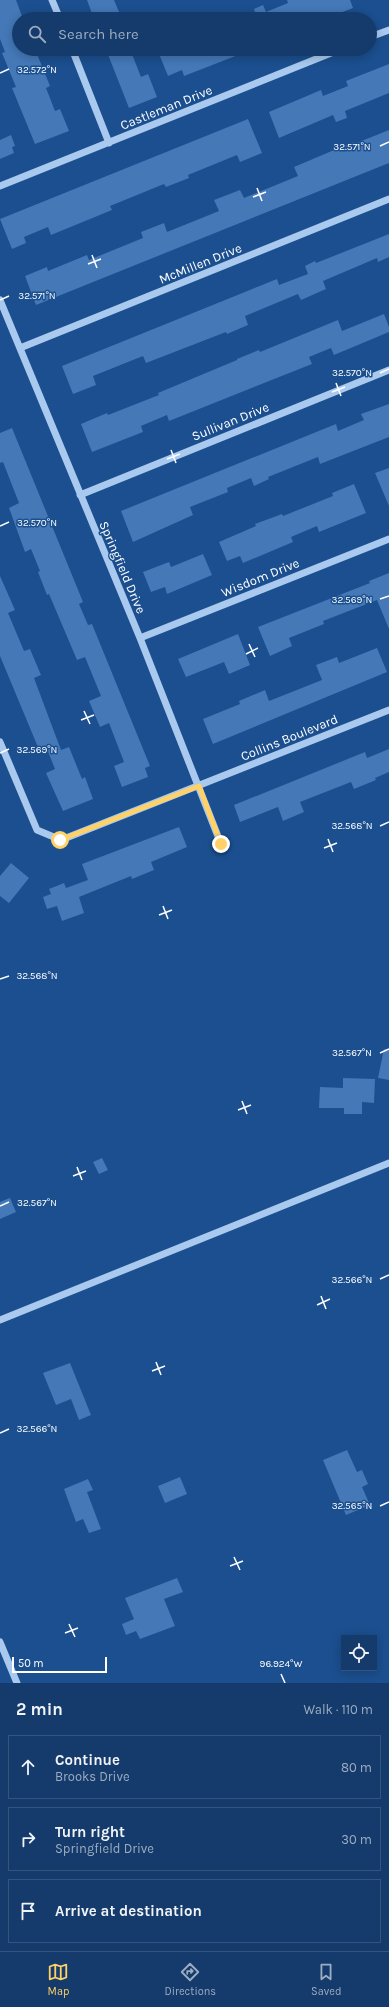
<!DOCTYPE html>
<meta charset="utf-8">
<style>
:root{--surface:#143b6b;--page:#1d4271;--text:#f1f3f6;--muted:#9dadc1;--line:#33557e;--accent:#ffd166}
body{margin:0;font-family:Karla,sans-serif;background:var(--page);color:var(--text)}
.controls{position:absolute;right:12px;bottom:12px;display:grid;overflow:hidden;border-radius:0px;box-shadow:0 2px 10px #0003}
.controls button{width:36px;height:36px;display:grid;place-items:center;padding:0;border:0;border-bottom:1px solid var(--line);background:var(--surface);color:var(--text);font:20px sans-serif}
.scale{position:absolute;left:12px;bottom:10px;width:95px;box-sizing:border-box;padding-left:4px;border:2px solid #fff;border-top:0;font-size:11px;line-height:14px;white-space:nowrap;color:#fff;-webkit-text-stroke:3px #1b4f8f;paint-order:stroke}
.stop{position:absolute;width:12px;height:12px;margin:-9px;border:3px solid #ffd166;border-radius:50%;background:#fff}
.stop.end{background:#ffd166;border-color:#fff;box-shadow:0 1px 4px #0008}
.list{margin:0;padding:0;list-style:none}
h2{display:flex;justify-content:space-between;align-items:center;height:52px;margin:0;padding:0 16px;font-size:17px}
h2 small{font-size:13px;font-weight:400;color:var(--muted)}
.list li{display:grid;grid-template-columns:26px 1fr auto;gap:12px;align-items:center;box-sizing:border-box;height:64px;margin:0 8px 8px;padding:0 8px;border:1px solid var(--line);border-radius:0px}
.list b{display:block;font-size:15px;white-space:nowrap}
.list p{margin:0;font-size:13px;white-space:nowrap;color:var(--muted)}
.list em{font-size:13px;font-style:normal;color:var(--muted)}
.icon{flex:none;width:22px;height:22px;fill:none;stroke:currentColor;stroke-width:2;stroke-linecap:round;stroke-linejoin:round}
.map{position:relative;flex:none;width:389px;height:1683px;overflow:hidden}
.search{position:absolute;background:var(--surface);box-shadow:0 2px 10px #0003;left:12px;right:12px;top:12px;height:44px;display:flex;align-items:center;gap:10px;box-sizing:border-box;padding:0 14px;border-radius:22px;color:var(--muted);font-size:15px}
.sheet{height:268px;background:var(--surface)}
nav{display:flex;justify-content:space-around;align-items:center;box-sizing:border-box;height:56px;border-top:1px solid var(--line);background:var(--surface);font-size:11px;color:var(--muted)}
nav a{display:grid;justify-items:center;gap:2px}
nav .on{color:var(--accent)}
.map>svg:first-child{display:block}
</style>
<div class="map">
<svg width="389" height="1683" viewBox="0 0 389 1683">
<rect width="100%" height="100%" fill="#1b4f8f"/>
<path fill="#4478b7" d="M0,0H16L23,19H19V49H35L50,86L46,88L55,111L60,109L69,131L35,144L12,88L16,87L2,53L5,52L0,39Z
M87,0H114L122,19H94Z
M287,0H350L353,8L324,19H249L256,15L254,9L263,5L266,12L288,3Z
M115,49H130L141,77L148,74L157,97L129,108L107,52Z
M157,49H169L171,52L179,49L251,50L184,76L182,70L168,76Z
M389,64V93L345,111L347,118L336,122L333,115L279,138L269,112L321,90L323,96L348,86L346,81Z
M248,119L262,153L240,162L237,155L188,175L189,178L166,187L164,184L110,206L112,210L51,235L48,227L24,237L26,243L12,249L0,219Z
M389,130V163L36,305L25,276L47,267L48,271L87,255L89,260L143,238L141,232L164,223L167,232L219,211L214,200L240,190L244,198L298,176L294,167L353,142L354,144Z
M11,135L15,146L12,147L14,153L0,159V140Z
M389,234V257L378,262L377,258L323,281L326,289L301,300L298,294L245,316L248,325L227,334L226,332L146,363L143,356L93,376L96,385L73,394L62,366L277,279L279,285L308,274L305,266L315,261L316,263Z
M384,314L389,327V332L334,355L331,348L309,357L312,364L169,421L167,415L141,426L143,432L92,452L81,424L107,413L108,415L159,395L158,393L237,360V359L259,350L260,352L338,320L342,331Z
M389,404V437L320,464L318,457L268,477L269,479L254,486L251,478L227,488L228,492L190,507L193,515L133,542L121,511L336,424L338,431L364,420L361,414Z
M12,428L83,602L79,604L88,625L92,624L150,766L145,768L148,777L122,787L114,766L124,762L109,723L100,727L89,701L101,696L85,657L77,660L49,594L47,595L38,572L40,571L31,549L25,552L9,508L19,503L3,462L0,463V433Z
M389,468V506L375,473Z
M354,484L366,513L319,532L317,526L291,537L293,542L243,563L240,556L227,561L219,542L256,526L255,524L282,514L283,516L333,496L332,493Z
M203,554L212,575L167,594L165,587L151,592L143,572L169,562L171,567Z
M389,573V629L377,600L323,621L324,624L289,638L292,646L270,656L258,627L370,583L369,581Z
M0,576L15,610L8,613L24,651L30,649L41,675L34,678L61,750L69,747L82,779L85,777L93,799L63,811L46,773L55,769L47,749L40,752L0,656Z
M238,634L250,665L229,674L224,662L186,677L178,659Z
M377,648L387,672L213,744L203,719L240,704L239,701L265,690L269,701L322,680L316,665L337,657L339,663Z
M389,749V772L375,778L376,780L354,789L351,782L300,802L304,812L283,821L278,807L240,822L234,805L365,752L367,758Z
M179,827L187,847L151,862L154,870L132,879L131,876L79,897L84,913L62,921L57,906L47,909L43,897L51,894L49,889L64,883L66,888L88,880L82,864Z
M11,863L29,878L9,903L0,896V876Z
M384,1049L389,1050V1080L378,1078Z
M343,1078L375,1079L374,1103L362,1102V1114H344V1108H319L320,1087L343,1088Z
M102,1158L108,1170L99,1174L93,1162Z
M10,1198L16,1212L0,1219V1202Z
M70,1363L91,1415L79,1420L71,1399L56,1405L43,1373Z
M347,1450L357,1472L362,1470L368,1484L362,1487L370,1505L346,1515L323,1460Z
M180,1477L187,1494L165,1503L158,1486Z
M88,1479L93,1490L87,1492L101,1529L89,1533L83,1519L76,1522L64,1489Z
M177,1578L183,1592L164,1599L175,1626L140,1639L136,1631L126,1635L122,1624L134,1619L125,1598Z"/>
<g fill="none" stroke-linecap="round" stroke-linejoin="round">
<path stroke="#a9c9ee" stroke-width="7" d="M52,0L60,19
M370,37L389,30
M72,49L109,143
M0,186L341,49
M0,300L140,638L221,844
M20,348L389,199
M80,495L389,370
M140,638L389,539
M0,742L37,830L61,840L389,710
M0,1320L389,1163
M0,1642L17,1683"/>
</g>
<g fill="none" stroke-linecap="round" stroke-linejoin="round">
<path stroke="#ffd166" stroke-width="5" d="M60,840L199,786L221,844"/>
</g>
<path fill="none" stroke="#fff" stroke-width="1.5" d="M0,73L9,69M380,146L389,142M257,188L262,201M253,197L266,192M92,255L97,268M88,264L101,259M0,300L9,296M380,373L389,369M336,383L341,396M332,392L345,387M171,450L176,463M167,459L180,454M0,526L9,522M380,599L389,596M249,644L255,657M246,654L258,648M84,711L90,724M81,720L94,715M0,753L9,749M380,826L389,822M328,839L333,852M324,848L337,843M163,906L168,919M159,915L172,910M0,979L9,976M380,1053L389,1049M242,1101L247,1114M238,1110L251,1105M77,1167L82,1180M73,1176L86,1171M0,1206L9,1202M380,1279L389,1275M321,1296L326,1309M317,1305L330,1299M156,1362L161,1375M152,1371L165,1366M0,1433L9,1429M380,1506L389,1502M234,1557L240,1570M230,1566L243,1561M69,1624L75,1637M65,1633L78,1628M281,1674L285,1683"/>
<g text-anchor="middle" stroke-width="3" stroke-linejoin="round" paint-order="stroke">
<g font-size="13" fill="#fff" stroke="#1b4f8f">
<text transform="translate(166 107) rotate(-22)" y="5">Castleman Drive</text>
<text transform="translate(200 263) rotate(-22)" y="5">McMillen Drive</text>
<text transform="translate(230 421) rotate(-22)" y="5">Sullivan Drive</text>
<text transform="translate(123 567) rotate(67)" y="5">Springfield Drive</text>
<text transform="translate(260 577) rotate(-22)" y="5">Wisdom Drive</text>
<text transform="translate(289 737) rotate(-22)" y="5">Collins Boulevard</text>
</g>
</g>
<g font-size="10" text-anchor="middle" fill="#fff" stroke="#1b4f8f" stroke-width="3" stroke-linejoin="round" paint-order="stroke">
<text x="37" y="73">32.572°N</text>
<text x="352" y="150">32.571°N</text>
<text x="37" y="299">32.571°N</text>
<text x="352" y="376">32.570°N</text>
<text x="37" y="526">32.570°N</text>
<text x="352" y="603">32.569°N</text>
<text x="37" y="753">32.569°N</text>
<text x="352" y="829">32.568°N</text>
<text x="37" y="979">32.568°N</text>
<text x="352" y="1056">32.567°N</text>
<text x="37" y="1206">32.567°N</text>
<text x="352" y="1283">32.566°N</text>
<text x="37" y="1432">32.566°N</text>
<text x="352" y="1509">32.565°N</text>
<text x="281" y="1667">96.924°W</text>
</g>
</svg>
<div class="controls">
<button><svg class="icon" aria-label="locate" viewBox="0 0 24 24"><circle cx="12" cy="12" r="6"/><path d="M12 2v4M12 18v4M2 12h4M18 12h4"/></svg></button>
</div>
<div class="scale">50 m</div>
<div class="stop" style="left:60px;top:840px"></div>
<div class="stop end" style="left:221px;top:844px"></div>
<div class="search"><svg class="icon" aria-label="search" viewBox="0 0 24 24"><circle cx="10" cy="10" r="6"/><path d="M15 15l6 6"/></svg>Search here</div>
</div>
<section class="sheet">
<h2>2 min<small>Walk · 110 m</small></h2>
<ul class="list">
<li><svg class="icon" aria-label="ahead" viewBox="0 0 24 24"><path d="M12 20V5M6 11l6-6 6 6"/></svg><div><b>Continue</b><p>Brooks Drive</p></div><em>80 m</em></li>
<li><svg class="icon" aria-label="right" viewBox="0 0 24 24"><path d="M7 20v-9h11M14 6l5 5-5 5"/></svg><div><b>Turn right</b><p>Springfield Drive</p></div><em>30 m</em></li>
<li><svg class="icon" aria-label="arrive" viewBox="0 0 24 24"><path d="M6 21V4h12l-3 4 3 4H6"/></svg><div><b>Arrive at destination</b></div></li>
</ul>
</section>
<nav>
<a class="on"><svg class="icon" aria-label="map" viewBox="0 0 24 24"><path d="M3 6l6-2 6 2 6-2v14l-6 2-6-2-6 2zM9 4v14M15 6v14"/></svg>Map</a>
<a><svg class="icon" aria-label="directions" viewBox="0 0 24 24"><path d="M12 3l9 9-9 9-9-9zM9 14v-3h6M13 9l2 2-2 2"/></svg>Directions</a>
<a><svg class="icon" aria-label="saved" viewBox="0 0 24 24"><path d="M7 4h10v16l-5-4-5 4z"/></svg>Saved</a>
</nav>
